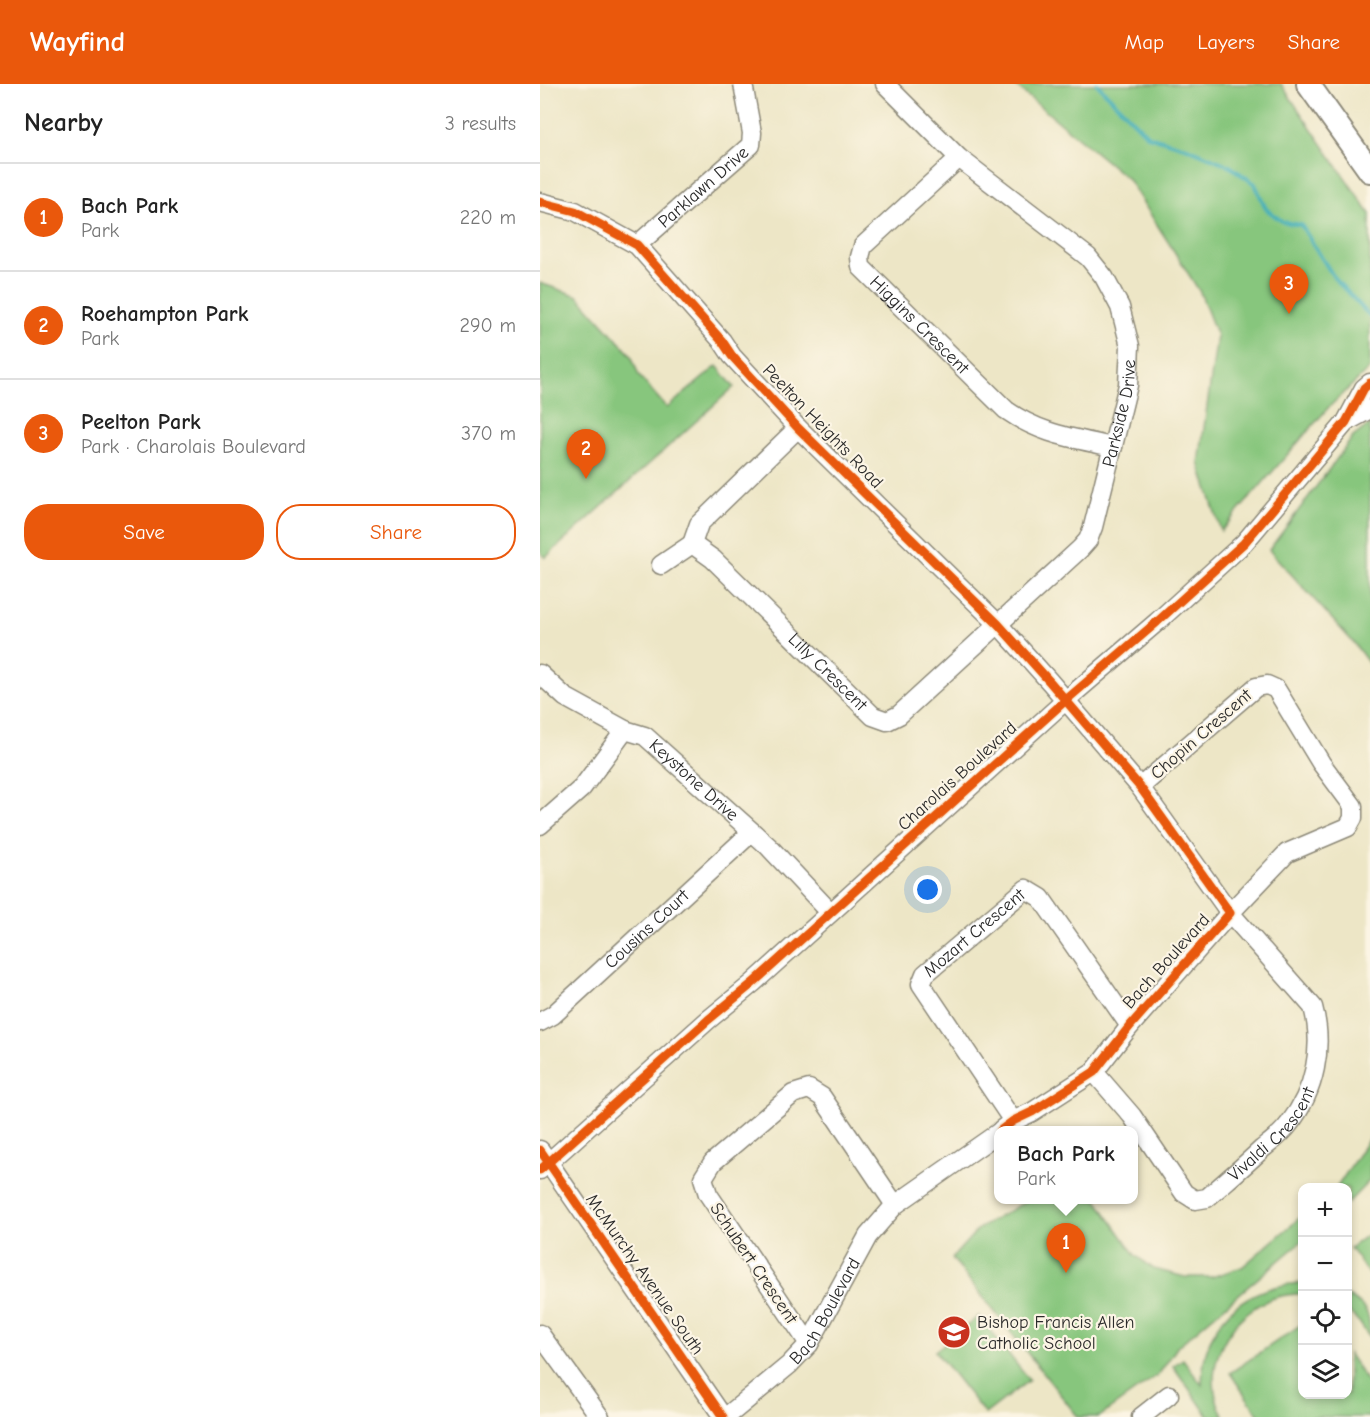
<!DOCTYPE html>
<meta charset="utf-8">
<style>
:root{--surface:#fff;--page:#f2f2f2;--text:#222;--muted:#767676;--line:#e0e0e0;--accent:#ea580c}
body{margin:0;font-family:"Comic Neue",sans-serif;background:var(--page);color:var(--text)}
.controls{position:absolute;right:18px;bottom:18px;display:grid;overflow:hidden;border-radius:12px;box-shadow:0 3px 9px #0003}
.controls button{width:54px;height:54px;display:grid;place-items:center;padding:0;border:0;border-bottom:2px solid var(--line);background:var(--surface);color:var(--text);font:30px sans-serif}
.you{position:absolute;left:388px;top:806px;width:21px;height:21px;margin:-15px;border:4px solid #fff;border-radius:50%;background:#1a73e8;box-shadow:0 0 0 9px #1a73e833}
.badge{display:grid;place-items:center;width:39px;height:39px;border-radius:50%;background:var(--accent);color:#fff;font-size:20px;font-weight:700}
.pin{position:absolute;translate:-50% -50px;filter:drop-shadow(0 2px 3px #0008)}
.pin::after{content:'';position:absolute;top:32px;width:21px;height:18px;background:inherit;clip-path:polygon(0 0,100% 0,50% 100%)}
.popup{position:absolute;left:454px;top:1042px;width:144px;height:78px;box-sizing:border-box;display:grid;place-content:center;border-radius:12px;background:var(--surface);filter:drop-shadow(0 2px 4px #0005);font-size:20px;white-space:nowrap;color:var(--muted)}
.popup b{font-size:22px;color:var(--text)}
.popup::after{content:'';position:absolute;left:50%;top:100%;margin-left:-12px;border:12px solid transparent;border-top-color:var(--surface)}
.list{margin:0;padding:0;list-style:none}
h2{display:flex;justify-content:space-between;align-items:center;height:78px;margin:0;padding:0 24px;font-size:26px}
h2 small{font-size:20px;font-weight:400;color:var(--muted)}
.list li{display:grid;grid-template-columns:39px 1fr auto;gap:18px;align-items:center;box-sizing:border-box;height:108px;padding:0 24px;border-top:2px solid var(--line)}
.list b{display:block;font-size:22px;white-space:nowrap}
.list p{margin:0;font-size:20px;white-space:nowrap;color:var(--muted)}
.list em{font-size:20px;font-style:normal;color:var(--muted)}
.actions{display:flex;gap:12px;padding:18px 24px}
.actions a{flex:1;padding:14px 0;border:2px solid var(--accent);border-radius:24px;text-align:center;font-size:21px;color:var(--accent)}
.actions .main{background:var(--accent);color:#fff}
.icon{flex:none;width:33px;height:33px;fill:none;stroke:currentColor;stroke-width:2;stroke-linecap:round;stroke-linejoin:round}
.map{position:relative;flex:none;width:830px;height:1333px;overflow:hidden}
header{display:flex;align-items:center;gap:36px;box-sizing:border-box;height:84px;padding:0 30px;background:var(--accent);color:#fff}
header strong{font-size:28px}
nav{display:flex;gap:33px;margin-inline-start:auto;font-size:21px}
main{display:flex}
aside{flex:1;background:var(--surface)}
.map>svg:first-child{display:block}
</style>
<header>
<strong>Wayfind</strong>
<nav><a>Map</a><a>Layers</a><a>Share</a></nav>
</header>
<main>
<aside>
<h2>Nearby<small>3 results</small></h2>
<ul class="list">
<li><span class="badge">1</span><div><b>Bach Park</b><p>Park</p></div><em>220 m</em></li>
<li><span class="badge">2</span><div><b>Roehampton Park</b><p>Park</p></div><em>290 m</em></li>
<li><span class="badge">3</span><div><b>Peelton Park</b><p>Park · Charolais Boulevard</p></div><em>370 m</em></li>
</ul>
<div class="actions"><a class="main">Save</a><a>Share</a></div>
</aside>
<div class="map">
<svg width="830" height="1333" viewBox="0 0 830 1333">
<rect width="100%" height="100%" fill="#fcf5e5"/>
<filter id="ink" filterUnits="userSpaceOnUse"><feTurbulence type="fractalNoise" baseFrequency=".0167" numOctaves="2"/><feDisplacementMap in="SourceGraphic" scale="12" xChannelSelector="R" yChannelSelector="G"/><feConvolveMatrix kernelMatrix="1 2 1 2 8 2 1 2 1" color-interpolation-filters="sRGB"/></filter>
<filter id="wash" filterUnits="userSpaceOnUse"><feTurbulence type="fractalNoise" baseFrequency=".008" numOctaves="4" result="noise"/><feDisplacementMap in="SourceGraphic" scale="24" xChannelSelector="R" yChannelSelector="G"/><feGaussianBlur stdDeviation="1.35" result="paint"/><feColorMatrix in="noise" values="0 0 0 0 0 0 0 0 0 0 0 0 0 0 0 0 0 1.4 0 .05"/><feComposite in="paint" operator="in"/></filter>
<g filter="url(#wash)">
<rect width="100%" height="100%" fill="#ede6c6"/>
<path fill="#87c67d" stroke="#597854" stroke-width="1.5" d="M473,0H741L830,130V284L788,324L681,447L659,379L677,252L660,208L588,95Z
M0,199L38,212L91,271L99,292L127,324L177,282L194,303L5,474L0,467Z
M830,340V581L813,558L729,466L813,353Z
M830,1053V1096L808,1119V1104L797,1103Z
M488,1116H557L595,1171L614,1185L645,1193H672L702,1183L762,1132V1157L638,1262L619,1290L559,1333H538L412,1174L438,1145Z
M830,1149V1192L810,1164Z
M762,1199V1210C702,1207 652,1278 684,1333H669L633,1282L643,1275L662,1301C662,1239 702,1202 762,1199Z
M808,1212C829,1224 830,1231 830,1254L819,1238L808,1227Z
M439,1232L489,1296L445,1330L395,1267Z
M762,1240V1310H808V1269L830,1302V1333H720L690,1289Z"/>
<g fill="none" stroke-linecap="round" stroke-linejoin="round">
<path stroke="#3cadb7" stroke-width="4" d="M557,0L608,52L645,63L688,81L715,100L726,125L743,138L761,141L795,195L830,232"/>
</g>
</g>
<g filter="url(#ink)">
<g fill="none" stroke-linecap="round" stroke-linejoin="round">
<g stroke="#8c8878" stroke-width="21">
<g id="minor">
<path id="s1" d="M419,74L323,162L320,173L321,183L466,326C500,350 533,354 573,363"/>
<path d="M0,118L35,127L97,161L182,257L192,272L258,344L458,540L510,598L600,703L690,829L590,942L554,988L492,1028L473,1037L461,1046"/>
<path id="s2" d="M97,161L211,61L212,49L203,0"/>
<path d="M806,338L830,325"/>
<path id="s3" d="M258,344L159,440L152,460L173,475L333,632L347,637L359,631L540,465L548,456L553,443L588,301L590,262L580,223L564,193L548,173L419,74L345,0"/>
<path d="M121,481L152,460"/>
<path id="s4" d="M0,590L25,613L85,646L105,652L228,762L290,828"/>
<path d="M0,741L42,704L85,646"/>
<path id="s5" d="M0,938L13,931L212,748"/>
<path id="s6" d="M554,988L592,1032L644,1109L655,1116L667,1114C685,1098 704,1082 722,1065C731,1058 742,1050 749,1040C775,1007 784,963 773,923L690,829L747,769L808,743L813,734V722L781,679L736,605L727,601L716,603L600,703"/>
<path id="s7" d="M473,1037L381,900L385,890L486,805L501,814L590,942"/>
<path d="M0,1066L183,1333"/>
<path d="M0,1086L168,936L213,899L526,616L617,538L704,459L806,338L824,304L830,299"/>
<path d="M0,1250L60,1333"/>
<path d="M269,1260L168,1110L163,1094L173,1078L253,1010L269,1005L282,1013L355,1121"/>
<path id="s8" d="M186,1333L249,1281L269,1260L328,1152L355,1121L458,1049"/>
<path d="M601,1333L629,1311"/>
</g>
</g>
<g stroke="#8c8878" stroke-width="26">
<path id="major" d="M768,0L830,87"/>
</g>
<use href="#minor" stroke="#fff" stroke-width="18"/>
<use href="#major" stroke="#fff" stroke-width="22"/>
<g stroke="#fcf5e5" stroke-width="13">
<path id="cycleway" d="M0,118L35,127L97,161L182,257L192,272L258,344L458,540L510,598L600,703L690,829L590,942L554,988L492,1028L473,1037L461,1046
M0,1066L183,1333
M0,1086L168,936L213,899L526,616L617,538L704,459L806,338L824,304L830,299"/>
</g>
<use href="#cycleway" stroke="#e8590c" stroke-width="9"/>
</g>
</g>
<defs>
<g id="school-disc" transform="scale(1.725)"><circle r="9.5" fill="#c8321e" stroke="#fcf5e5"/><path d="M0-5L7-2L0 1L-7-2ZM-4 1L0 2.5L4 1V4Q0 6-4 4Z" fill="#fff"/></g>
</defs>
<g fill-rule="evenodd">
<use href="#school-disc" x="414" y="1248"/>
</g>
<g text-anchor="middle" stroke-width="4.5" stroke-linejoin="round" paint-order="stroke">
<g font-size="18" fill="#2b2b2b" stroke="#fcf5e5">
<text dy="6" stroke="none"><textPath href="#s2" startOffset="88">Parklawn Drive</textPath></text>
<text dy="6" stroke="none"><textPath href="#s1" startOffset="234">Higgins Crescent</textPath></text>
<text dy="6" stroke="none"><textPath href="#s3" startOffset="826">Parkside Drive</textPath></text>
<text transform="translate(283 342) rotate(46)" y="6">Peelton Heights Road</text>
<text dy="6" stroke="none"><textPath href="#s3" startOffset="346">Lilly Crescent</textPath></text>
<text transform="translate(661 650) rotate(-41)" y="6">Chopin Crescent</text>
<text transform="translate(417 692) rotate(-42)" y="6">Charolais Boulevard</text>
<text dy="6" stroke="none"><textPath href="#s4" startOffset="189">Keystone Drive</textPath></text>
<text dy="6" stroke="none"><textPath href="#s5" startOffset="142">Cousins Court</textPath></text>
<text dy="6" stroke="none"><textPath href="#s7" startOffset="240">Mozart Crescent</textPath></text>
<text transform="translate(626 877) rotate(-48)" y="6">Bach Boulevard</text>
<text dy="6" stroke="none"><textPath href="#s6" startOffset="268">Vivaldi Crescent</textPath></text>
<text transform="translate(214 1179) rotate(56)" y="6">Schubert Crescent</text>
<text transform="translate(105 1190) rotate(55)" y="6">McMurchy Avenue South</text>
<text dy="6" stroke="none"><textPath href="#s8" startOffset="147">Bach Boulevard</textPath></text>
</g>
<g font-size="18" fill="#2b2b2b" stroke="#fcf5e5" text-anchor="start">
<text x="437" y="1244">Bishop Francis Allen<tspan x="437" dy="21">Catholic School</tspan></text>
</g>
</g>
</svg>
<div class="controls">
<button>+</button>
<button>−</button>
<button><svg class="icon" aria-label="locate" viewBox="0 0 24 24"><circle cx="12" cy="12" r="6"/><path d="M12 2v4M12 18v4M2 12h4M18 12h4"/></svg></button>
<button><svg class="icon" aria-label="layers" viewBox="0 0 24 24"><path d="M12 4l9 5-9 5-9-5zM3 14l9 5 9-5"/></svg></button>
</div>
<div class="you"></div>
<div class="pin badge" style="left:526px;top:1189px">1</div>
<div class="popup"><b>Bach Park</b>Park</div>
<div class="pin badge" style="left:46px;top:395px">2</div>
<div class="pin badge" style="left:749px;top:230px">3</div>
</div>
</main>
